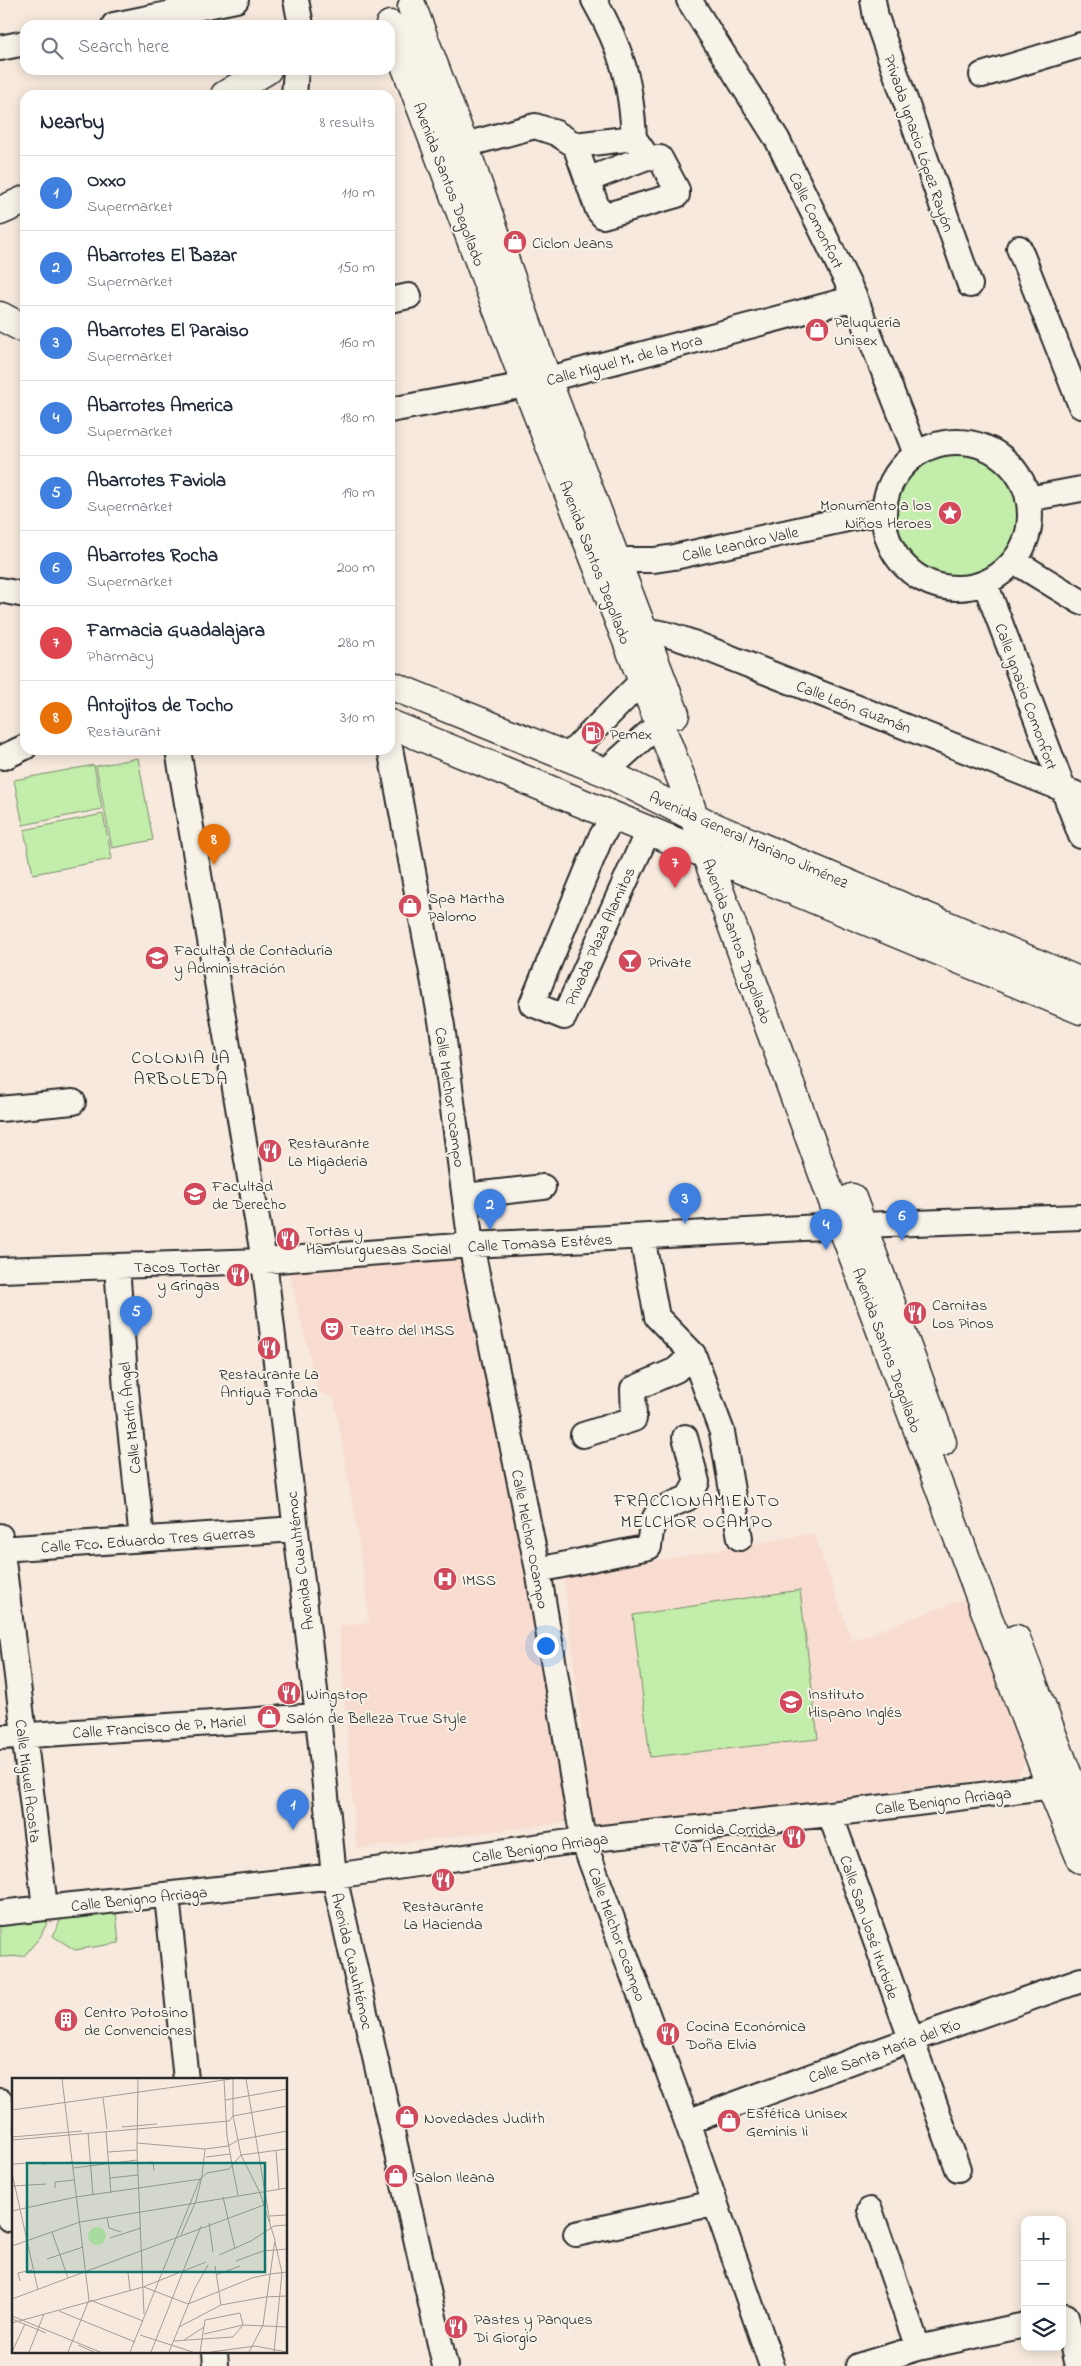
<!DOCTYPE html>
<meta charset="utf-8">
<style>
:root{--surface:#fff;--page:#f2f2f3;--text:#1f2937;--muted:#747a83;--line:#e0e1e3;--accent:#d1495b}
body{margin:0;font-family:"Indie Flower",sans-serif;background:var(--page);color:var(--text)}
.controls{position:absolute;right:15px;bottom:15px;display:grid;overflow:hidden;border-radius:10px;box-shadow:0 2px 12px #0003}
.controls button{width:45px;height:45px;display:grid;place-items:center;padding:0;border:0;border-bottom:1px solid var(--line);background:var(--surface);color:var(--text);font:25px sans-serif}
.you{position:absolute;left:545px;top:1645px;width:18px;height:18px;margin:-12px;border:4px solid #fff;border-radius:50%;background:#1a73e8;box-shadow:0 0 0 8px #1a73e833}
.badge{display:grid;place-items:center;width:32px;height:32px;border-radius:50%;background:var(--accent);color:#fff;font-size:16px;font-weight:700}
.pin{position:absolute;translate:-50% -41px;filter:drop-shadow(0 1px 2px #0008)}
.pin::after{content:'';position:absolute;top:26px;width:18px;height:15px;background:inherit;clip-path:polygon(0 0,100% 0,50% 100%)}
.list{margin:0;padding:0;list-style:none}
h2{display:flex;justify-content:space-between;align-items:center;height:65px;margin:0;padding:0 20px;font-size:21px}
h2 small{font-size:16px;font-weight:400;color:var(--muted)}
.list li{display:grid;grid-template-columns:32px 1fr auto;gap:15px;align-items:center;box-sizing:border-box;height:75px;padding:0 20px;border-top:1px solid var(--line)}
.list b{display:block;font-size:19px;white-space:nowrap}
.list p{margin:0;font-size:16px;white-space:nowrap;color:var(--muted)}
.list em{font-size:16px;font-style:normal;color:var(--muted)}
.icon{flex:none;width:28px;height:28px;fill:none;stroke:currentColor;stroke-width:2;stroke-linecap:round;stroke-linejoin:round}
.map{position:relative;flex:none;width:1081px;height:2366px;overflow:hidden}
.search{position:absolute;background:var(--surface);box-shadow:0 2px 12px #0003;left:20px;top:20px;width:375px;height:55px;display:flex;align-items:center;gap:12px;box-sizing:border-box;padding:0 18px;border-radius:15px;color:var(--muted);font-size:19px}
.panel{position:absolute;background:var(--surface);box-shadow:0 2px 12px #0003;left:20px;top:90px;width:375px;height:665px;border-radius:15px}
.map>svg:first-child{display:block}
</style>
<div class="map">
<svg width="1081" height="2366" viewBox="0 0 1081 2366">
<rect width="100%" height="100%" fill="#f7e9dd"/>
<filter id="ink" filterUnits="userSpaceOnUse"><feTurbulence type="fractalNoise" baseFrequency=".02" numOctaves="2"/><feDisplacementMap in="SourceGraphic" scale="10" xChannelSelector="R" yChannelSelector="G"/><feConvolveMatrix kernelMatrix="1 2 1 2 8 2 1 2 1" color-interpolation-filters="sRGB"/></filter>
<g filter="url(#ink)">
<path fill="#f8dcd0" d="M468,1257L573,1821L356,1849L339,1626L369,1622L358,1535L334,1398L318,1392L289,1272L351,1266L391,1258Z
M814,1533L852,1641L966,1598L1025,1763L1018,1775L593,1830L564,1577Z"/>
<path fill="#c2edaa" stroke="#768c6a" d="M895 513a63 63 0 1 1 126 0a63 63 0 1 1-126 0Z
M138,758L153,840L112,848L96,766Z
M94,765L102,809L23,825L14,780Z
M103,814L112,859L33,874L24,830Z
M800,1590L818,1739L650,1757L633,1615Z
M116,1911L119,1943L75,1950L53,1936L62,1916Z
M50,1917L40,1937L24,1956L0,1957V1923Z"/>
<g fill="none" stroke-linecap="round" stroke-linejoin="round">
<g stroke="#2b2b2b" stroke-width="28">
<path id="minor" d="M296,0L301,25
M594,0C622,49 631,82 634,138
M689,0L777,139L855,298L916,454
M873,0L876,17L970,285
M114,25L236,0
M0,48L25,43
M982,75L1081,45
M294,95L296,70
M465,148L476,142L535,126L556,133L575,145L598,210L603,216L677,195V190L660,158L647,157L634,138L575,145
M587,180L647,157
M1019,248L1081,406
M390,300L409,296
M390,410L526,385L855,298
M884 515a73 73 0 1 1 146 0a73 73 0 1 1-146 0Z
M1028,499L1081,489
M598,560H654L674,557L884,511
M1014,561L1081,602
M985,583L1081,836
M0,590L25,595
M627,634C653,628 668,634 693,643L1081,796
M390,748L442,1026L471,1245L538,1570L583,1840L687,2122L772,2366
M178,750L264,1261L318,1716L334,1876L445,2366
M4,757L25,747
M567,757L642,681
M605,772L659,724
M614,815L600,839L532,1004L564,1017L649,829
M0,1109L73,1102
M465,1196L543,1187
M642,1237L657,1317L693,1354L722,1432L740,1538
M117,1266L126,1390L142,1539
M0,1270L264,1261L471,1245L861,1225L1081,1217
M583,1435L634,1419L633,1389L676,1370L693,1354
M0,1536L45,1907
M0,1549L295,1529
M538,1570L649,1547C653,1510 655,1511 688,1498L697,1482L685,1437
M0,1737L318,1716
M830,1814L958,2169
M167,1896L186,2080
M0,1913L334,1876L583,1840L830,1814L1069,1784
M0,2101L9,2219
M687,2122L910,2040L1081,1980
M870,2210L918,2348
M576,2234L715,2203
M1066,2316L1077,2366
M215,2352L216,2366
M858,2366L918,2348L1025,2325"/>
</g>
<g stroke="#2b2b2b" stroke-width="31">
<path id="major" d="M412,7L465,148L547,380L675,714
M390,25L526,385L683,783L706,854L842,1226L1051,1787L1081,1859
M225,95L267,70
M0,211L25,200
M0,316L25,329
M390,685L605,772L716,828L1081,982
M390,724C621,818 850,915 1081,1010
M852,1198L942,1442
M1016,1639L1081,1810"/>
</g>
<use href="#minor" stroke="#f7f3e8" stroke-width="24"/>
<use href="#major" stroke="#f7f3e8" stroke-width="28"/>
</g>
</g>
<defs>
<g id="shop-disc" transform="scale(1.25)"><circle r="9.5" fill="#d1495b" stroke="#f7f3e8"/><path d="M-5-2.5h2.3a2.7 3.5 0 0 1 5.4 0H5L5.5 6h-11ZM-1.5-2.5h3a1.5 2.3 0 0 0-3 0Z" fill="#fff"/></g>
<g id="sight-disc" transform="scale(1.25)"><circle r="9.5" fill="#d1495b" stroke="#f7f3e8"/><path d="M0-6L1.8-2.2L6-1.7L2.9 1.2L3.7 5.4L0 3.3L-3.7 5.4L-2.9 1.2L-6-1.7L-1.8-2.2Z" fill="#fff"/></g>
<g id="fuel-disc" transform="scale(1.25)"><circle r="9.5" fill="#d1495b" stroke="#f7f3e8"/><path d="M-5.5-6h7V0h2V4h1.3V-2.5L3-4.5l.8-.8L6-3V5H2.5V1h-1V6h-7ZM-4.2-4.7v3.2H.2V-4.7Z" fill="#fff"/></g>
<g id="school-disc" transform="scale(1.25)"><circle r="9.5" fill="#d1495b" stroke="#f7f3e8"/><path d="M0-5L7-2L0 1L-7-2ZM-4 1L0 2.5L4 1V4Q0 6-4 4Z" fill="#fff"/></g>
<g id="bar-disc" transform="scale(1.25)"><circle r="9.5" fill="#d1495b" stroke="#f7f3e8"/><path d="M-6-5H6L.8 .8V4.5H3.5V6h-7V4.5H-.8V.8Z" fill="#fff"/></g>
<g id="restaurant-disc" transform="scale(1.25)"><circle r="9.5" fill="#d1495b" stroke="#f7f3e8"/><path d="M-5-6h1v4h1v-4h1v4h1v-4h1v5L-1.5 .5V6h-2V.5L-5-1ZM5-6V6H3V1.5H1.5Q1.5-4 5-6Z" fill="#fff"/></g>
<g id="university-disc" transform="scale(1.25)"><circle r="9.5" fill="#d1495b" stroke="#f7f3e8"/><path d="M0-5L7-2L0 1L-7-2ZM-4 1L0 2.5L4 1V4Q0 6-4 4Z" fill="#fff"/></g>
<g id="theatre-disc" transform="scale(1.25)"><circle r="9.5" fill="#d1495b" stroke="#f7f3e8"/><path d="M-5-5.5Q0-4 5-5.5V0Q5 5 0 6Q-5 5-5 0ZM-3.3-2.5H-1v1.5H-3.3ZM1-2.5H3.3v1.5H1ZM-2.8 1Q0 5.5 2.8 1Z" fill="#fff"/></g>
<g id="hospital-disc" transform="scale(1.25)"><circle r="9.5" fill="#d1495b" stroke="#f7f3e8"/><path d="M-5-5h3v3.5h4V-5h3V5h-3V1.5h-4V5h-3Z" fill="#fff"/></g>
<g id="building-disc" transform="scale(1.25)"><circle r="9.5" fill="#d1495b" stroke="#f7f3e8"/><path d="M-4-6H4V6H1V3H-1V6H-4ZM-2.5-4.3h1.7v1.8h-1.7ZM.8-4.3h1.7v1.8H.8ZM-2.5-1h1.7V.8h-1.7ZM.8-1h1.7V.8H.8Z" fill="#fff"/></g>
</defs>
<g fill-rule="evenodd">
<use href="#shop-disc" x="515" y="242"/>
<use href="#shop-disc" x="817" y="330"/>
<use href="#sight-disc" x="950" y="513"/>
<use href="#fuel-disc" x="593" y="733"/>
<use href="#shop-disc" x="410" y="906"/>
<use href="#school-disc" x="157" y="958"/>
<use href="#bar-disc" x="630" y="961"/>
<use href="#restaurant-disc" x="270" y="1151"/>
<use href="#university-disc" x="195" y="1194"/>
<use href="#restaurant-disc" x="288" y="1239"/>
<use href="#restaurant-disc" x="238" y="1275"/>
<use href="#restaurant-disc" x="915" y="1313"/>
<use href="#theatre-disc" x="332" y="1329"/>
<use href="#restaurant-disc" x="269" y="1348"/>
<use href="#hospital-disc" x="445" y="1579"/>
<use href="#restaurant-disc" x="289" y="1693"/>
<use href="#school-disc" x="791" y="1702"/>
<use href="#shop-disc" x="269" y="1717"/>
<use href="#restaurant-disc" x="794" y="1837"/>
<use href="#restaurant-disc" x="443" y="1880"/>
<use href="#building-disc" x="66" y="2020"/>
<use href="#restaurant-disc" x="668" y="2034"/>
<use href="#shop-disc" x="407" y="2117"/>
<use href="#shop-disc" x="729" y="2121"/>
<use href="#shop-disc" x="396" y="2176"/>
<use href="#restaurant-disc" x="456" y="2327"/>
</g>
<g text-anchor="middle" stroke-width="4" stroke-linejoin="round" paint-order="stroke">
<g font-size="16" fill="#2b2b2b" stroke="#f7f3e8">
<text transform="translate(920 143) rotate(71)" y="6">Privada Ignacio López Rayón</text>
<text transform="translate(450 184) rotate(69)" y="6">Avenida Santos Degollado</text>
<text transform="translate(817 220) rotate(64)" y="6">Calle Comonfort</text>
<text transform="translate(624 359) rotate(-15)" y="6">Calle Miguel M. de la Mora</text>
<text transform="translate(740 543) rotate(-12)" y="6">Calle Leandro Valle</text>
<text transform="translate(596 562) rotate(69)" y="6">Avenida Santos Degollado</text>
<text transform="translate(1027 696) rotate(70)" y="6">Calle Ignacio Comonfort</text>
<text transform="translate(854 706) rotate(21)" y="6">Calle León Guzmán</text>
<text transform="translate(749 839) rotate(24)" y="6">Avenida General Mariano Jiménez</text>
<text transform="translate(599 936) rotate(-66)" y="6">Privada Plaza Alamitos</text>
<text transform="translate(738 941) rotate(70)" y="6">Avenida Santos Degollado</text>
<text transform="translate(451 1097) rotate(82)" y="6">Calle Melchor Ocampo</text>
<text transform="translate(540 1242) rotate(-3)" y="6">Calle Tomasa Estéves</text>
<text transform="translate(888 1350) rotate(70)" y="6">Avenida Santos Degollado</text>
<text transform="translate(129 1418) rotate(-96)" y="6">Calle Martín Ángel</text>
<text transform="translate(148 1539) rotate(-4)" y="6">Calle Fco. Eduardo Tres Guerras</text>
<text transform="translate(531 1539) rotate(79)" y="6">Calle Melchor Ocampo</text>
<text transform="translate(299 1561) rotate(-97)" y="6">Avenida Cuauhtémoc</text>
<text transform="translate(159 1726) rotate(-4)" y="6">Calle Francisco de P. Mariel</text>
<text transform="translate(29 1781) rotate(83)" y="6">Calle Miguel Acosta</text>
<text transform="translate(943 1800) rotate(-7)" y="6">Calle Benigno Arriaga</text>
<text transform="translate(540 1847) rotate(-8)" y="6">Calle Benigno Arriaga</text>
<text transform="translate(139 1898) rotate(-6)" y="6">Calle Benigno Arriaga</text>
<text transform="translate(870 1927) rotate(71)" y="6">Calle San José Iturbide</text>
<text transform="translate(618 1934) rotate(70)" y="6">Calle Melchor Ocampo</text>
<text transform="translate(353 1961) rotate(77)" y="6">Avenida Cuauhtémoc</text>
<text transform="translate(884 2050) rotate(-20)" y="6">Calle Santa María del Río</text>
</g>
<g font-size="16" fill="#2b2b2b" stroke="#f7f3e8" text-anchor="start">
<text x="532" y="248">Ciclon Jeans</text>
<text x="834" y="327">Peluquería<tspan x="834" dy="18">Unisex</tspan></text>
<text x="932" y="510" text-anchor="end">Monumento a los<tspan x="932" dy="18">Niños Heroes</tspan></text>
<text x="610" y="739">Pemex</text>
<text x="428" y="903">Spa Martha<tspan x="428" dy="18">Palomo</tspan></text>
<text x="174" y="955">Facultad de Contaduría<tspan x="174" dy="18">y Administración</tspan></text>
<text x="648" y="967">Private</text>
<text x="288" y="1148">Restaurante<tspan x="288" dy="18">La Migaderia</tspan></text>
<text x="212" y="1191">Facultad<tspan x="212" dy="18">de Derecho</tspan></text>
<text x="306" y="1236">Tortas y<tspan x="306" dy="18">Hamburguesas Social</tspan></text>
<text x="220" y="1272" text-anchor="end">Tacos Tortar<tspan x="220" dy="18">y Gringas</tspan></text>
<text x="932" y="1310">Carnitas<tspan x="932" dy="18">Los Pinos</tspan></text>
<text x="350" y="1335">Teatro del IMSS</text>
<text x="269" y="1379" text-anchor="middle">Restaurante La<tspan x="269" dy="18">Antigua Fonda</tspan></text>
<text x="462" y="1585">IMSS</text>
<text x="306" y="1699">Wingstop</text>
<text x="808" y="1699">Instituto<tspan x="808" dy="18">Hispano Inglés</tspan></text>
<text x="286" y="1723">Salón de Belleza True Style</text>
<text x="776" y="1834" text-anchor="end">Comida Corrida<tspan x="776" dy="18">Te Va A Encantar</tspan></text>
<text x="443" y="1911" text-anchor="middle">Restaurante<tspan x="443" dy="18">La Hacienda</tspan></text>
<text x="84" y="2017">Centro Potosino<tspan x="84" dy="18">de Convenciones</tspan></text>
<text x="686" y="2031">Cocina Económica<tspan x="686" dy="18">Doña Elvia</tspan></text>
<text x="746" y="2118">Estética Unisex<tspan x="746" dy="18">Geminis Ii</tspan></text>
<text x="424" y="2123">Novedades Judith</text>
<text x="414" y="2182">Salon Ileana</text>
<text x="474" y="2324">Pastes y Panques<tspan x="474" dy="18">Di Giorgio</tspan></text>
</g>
<g font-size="18" letter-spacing="1" fill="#2b2b2b" stroke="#f7f3e8">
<text x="181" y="1063">COLONIA LA<tspan x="181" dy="21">ARBOLEDA</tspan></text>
<text x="697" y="1506">FRACCIONAMIENTO<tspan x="697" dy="21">MELCHOR OCAMPO</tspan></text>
</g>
</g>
<g transform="translate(12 2078)">
<rect width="275" height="275" fill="#f7e9dd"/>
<path d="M76 158a9 9 0 1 1 18 0a9 9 0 1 1-18 0Z" fill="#c2edaa"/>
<path fill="none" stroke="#a59d96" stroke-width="1" d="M50,1L77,222L56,274M126,1L125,72L132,236M212,1L215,58L220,86M221,1V38L229,77L248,115L263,162L251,247L237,274M234,1L258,144M91,20L95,51M213,22L275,11M0,32L219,1M221,38L275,28M110,49L145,46M94,53L99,115M76,55L81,117M0,59L70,53M0,62L217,43L221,38M125,65L193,71L216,68L226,62L275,53M264,72L267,111M96,74L125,72M229,77L275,71M194,79L218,76M125,85L141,84L142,93M0,86L18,85M30,86L61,84M220,87L226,117M61,90L125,82M0,95L26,212M190,98L193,71M98,100L126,97M1,108L34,106M43,110V104L62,102M211,119L223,171M0,133L64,119L189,101M258,138L275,137M95,139L97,150L109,154M197,145L201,174M40,154L56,200M169,157L184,123L190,98M98,160L129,150M0,168L68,144L275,110M207,177L239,163L262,148L275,147M35,181L71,169M224,183L251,173L275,171M203,188L209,227M116,195L118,212M258,196L275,194M204,197L228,188M8,203L6,195L20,192M132,209L176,226L240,200L258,196M253,219L275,218M0,221L252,127M78,222L131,243M47,233L123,264M0,238L88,274M0,241L34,255M193,242L228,235L231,247M0,245L131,209L194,184M167,249L209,227L253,219M192,256L231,247L275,249M128,257L181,274M172,262L192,249M161,263L221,259L231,247M66,267L82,274M0,274L13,246M17,274L32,236M118,274L188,101L195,95L217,91L229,77M139,274L189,148M157,274L183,210L196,187M188,274L193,242M199,274L243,268L275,274M262,274L270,195L263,164"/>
<path fill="#0f766e" fill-opacity="0.15" stroke="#0f766e" stroke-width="2.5" d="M15,85H253V194H15Z"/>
<rect width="275" height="275" fill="none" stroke="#2b2b2b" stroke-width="2.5"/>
</g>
</svg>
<div class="controls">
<button>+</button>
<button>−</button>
<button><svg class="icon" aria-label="layers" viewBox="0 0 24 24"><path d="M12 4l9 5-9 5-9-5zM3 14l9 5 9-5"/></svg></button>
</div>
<div class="you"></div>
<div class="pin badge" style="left:293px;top:1830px;background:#3f7fe0">1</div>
<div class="pin badge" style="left:490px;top:1230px;background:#3f7fe0">2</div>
<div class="pin badge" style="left:685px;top:1224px;background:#3f7fe0">3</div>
<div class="pin badge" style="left:826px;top:1250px;background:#3f7fe0">4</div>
<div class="pin badge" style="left:136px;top:1337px;background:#3f7fe0">5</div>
<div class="pin badge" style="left:902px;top:1241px;background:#3f7fe0">6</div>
<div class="pin badge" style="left:675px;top:888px;background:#e0444e">7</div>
<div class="pin badge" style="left:214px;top:865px;background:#e8710a">8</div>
<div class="search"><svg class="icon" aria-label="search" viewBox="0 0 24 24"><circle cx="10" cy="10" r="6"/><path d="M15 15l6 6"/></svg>Search here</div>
<section class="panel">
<h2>Nearby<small>8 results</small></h2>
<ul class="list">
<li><span class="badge" style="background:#3f7fe0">1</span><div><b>Oxxo</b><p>Supermarket</p></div><em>110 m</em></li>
<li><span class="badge" style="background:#3f7fe0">2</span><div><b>Abarrotes El Bazar</b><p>Supermarket</p></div><em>150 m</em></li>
<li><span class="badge" style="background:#3f7fe0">3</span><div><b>Abarrotes El Paraiso</b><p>Supermarket</p></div><em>160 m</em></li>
<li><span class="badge" style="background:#3f7fe0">4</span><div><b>Abarrotes America</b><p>Supermarket</p></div><em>180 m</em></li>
<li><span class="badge" style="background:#3f7fe0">5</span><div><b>Abarrotes Faviola</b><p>Supermarket</p></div><em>190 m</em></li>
<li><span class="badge" style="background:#3f7fe0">6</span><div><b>Abarrotes Rocha</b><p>Supermarket</p></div><em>200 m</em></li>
<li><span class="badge" style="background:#e0444e">7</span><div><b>Farmacia Guadalajara</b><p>Pharmacy</p></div><em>280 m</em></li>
<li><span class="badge" style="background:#e8710a">8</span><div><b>Antojitos de Tocho</b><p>Restaurant</p></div><em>310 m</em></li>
</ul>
</section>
</div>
